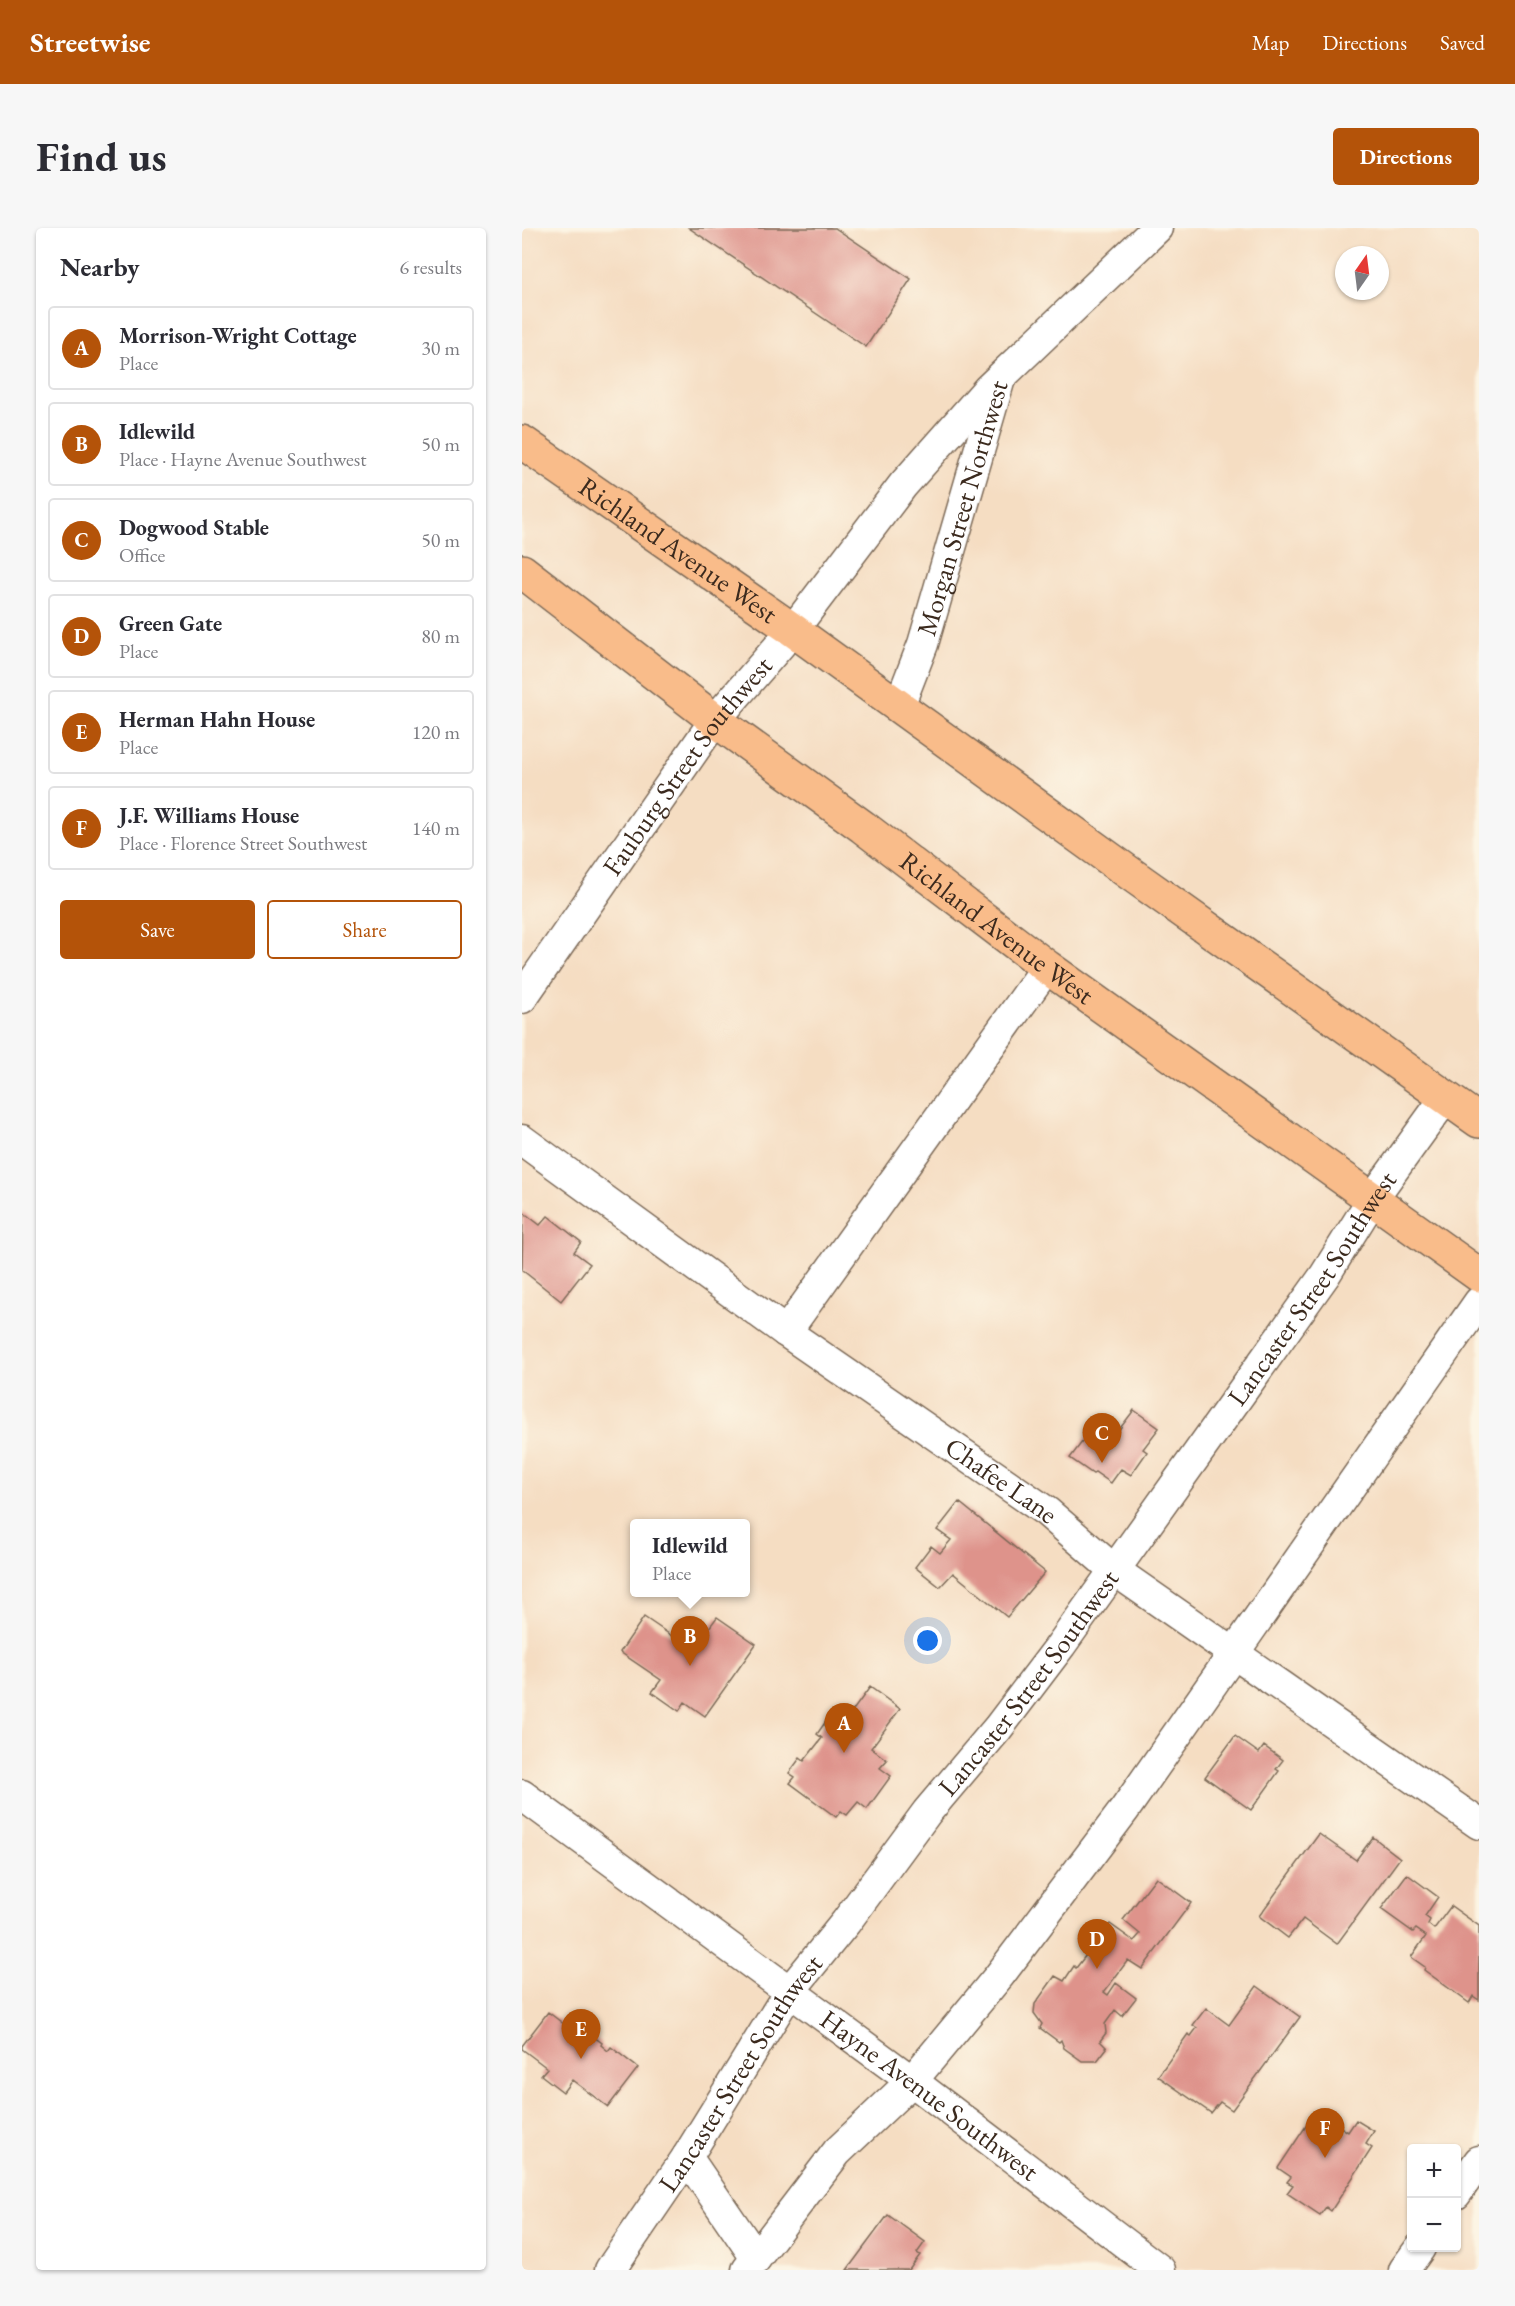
<!DOCTYPE html>
<meta charset="utf-8">
<style>
:root{--surface:#fff;--page:#f7f7f7;--text:#2b2b33;--muted:#7c7c81;--line:#e1e1e2;--accent:#b45309}
body{margin:0;font-family:"EB Garamond",serif;background:var(--page);color:var(--text)}
.controls{position:absolute;right:18px;bottom:18px;display:grid;overflow:hidden;border-radius:6px;box-shadow:0 2px 4px #0004}
.controls button{width:54px;height:54px;display:grid;place-items:center;padding:0;border:0;border-bottom:2px solid var(--line);background:var(--surface);color:var(--text);font:30px sans-serif}
.compass{position:absolute;left:813px;top:18px;width:54px;height:54px;border-radius:50%;background:var(--surface);box-shadow:0 2px 4px #0004;rotate:14deg}
.you{position:absolute;left:406px;top:1413px;width:21px;height:21px;margin:-15px;border:4px solid #fff;border-radius:50%;background:#1a73e8;box-shadow:0 0 0 9px #1a73e833}
.badge{display:grid;place-items:center;width:39px;height:39px;border-radius:50%;background:var(--accent);color:#fff;font-size:20px;font-weight:700}
.pin{position:absolute;translate:-50% -50px;filter:drop-shadow(0 2px 3px #0008)}
.pin::after{content:'';position:absolute;top:32px;width:21px;height:18px;background:inherit;clip-path:polygon(0 0,100% 0,50% 100%)}
.popup{position:absolute;left:108px;top:1291px;width:120px;height:78px;box-sizing:border-box;display:grid;place-content:center;border-radius:6px;background:var(--surface);filter:drop-shadow(0 2px 4px #0005);font-size:20px;white-space:nowrap;color:var(--muted)}
.popup b{font-size:22px;color:var(--text)}
.popup::after{content:'';position:absolute;left:50%;top:100%;margin-left:-12px;border:12px solid transparent;border-top-color:var(--surface)}
.list{margin:0;padding:0;list-style:none}
h2{display:flex;justify-content:space-between;align-items:center;height:78px;margin:0;padding:0 24px;font-size:26px}
h2 small{font-size:20px;font-weight:400;color:var(--muted)}
.list li{display:grid;grid-template-columns:39px 1fr auto;gap:18px;align-items:center;box-sizing:border-box;height:84px;margin:0 12px 12px;padding:0 12px;border:2px solid var(--line);border-radius:6px}
.list b{display:block;font-size:22px;white-space:nowrap}
.list p{margin:0;font-size:20px;white-space:nowrap;color:var(--muted)}
.list em{font-size:20px;font-style:normal;color:var(--muted)}
.actions{display:flex;gap:12px;padding:18px 24px}
.actions a{flex:1;padding:14px 0;border:2px solid var(--accent);border-radius:6px;text-align:center;font-size:21px;color:var(--accent)}
.actions .main{background:var(--accent);color:#fff}
.map{position:relative;flex:none;width:957px;height:2042px;overflow:hidden;border-radius:6px}
header{display:flex;align-items:center;gap:36px;box-sizing:border-box;height:84px;padding:0 30px;background:var(--accent);color:#fff}
header strong{font-size:28px}
nav{display:flex;gap:33px;margin-inline-start:auto;font-size:21px}
.intro{display:flex;align-items:center;justify-content:space-between;box-sizing:border-box;height:144px;padding:0 36px}
h1{margin:0;font-size:42px}
.button{padding:15px 27px;border-radius:6px;background:var(--accent);color:#fff;font-size:21px;font-weight:700}
main{display:flex;gap:36px;padding:0 36px}
aside{flex:1;background:var(--surface);border-radius:6px;box-shadow:0 2px 4px #0004}
.map>svg:first-child{display:block}
</style>
<header>
<strong>Streetwise</strong>
<nav><a>Map</a><a>Directions</a><a>Saved</a></nav>
</header>
<div class="intro"><h1>Find us</h1><a class="button">Directions</a></div>
<main>
<aside>
<h2>Nearby<small>6 results</small></h2>
<ul class="list">
<li><span class="badge">A</span><div><b>Morrison-Wright Cottage</b><p>Place</p></div><em>30 m</em></li>
<li><span class="badge">B</span><div><b>Idlewild</b><p>Place · Hayne Avenue Southwest</p></div><em>50 m</em></li>
<li><span class="badge">C</span><div><b>Dogwood Stable</b><p>Office</p></div><em>50 m</em></li>
<li><span class="badge">D</span><div><b>Green Gate</b><p>Place</p></div><em>80 m</em></li>
<li><span class="badge">E</span><div><b>Herman Hahn House</b><p>Place</p></div><em>120 m</em></li>
<li><span class="badge">F</span><div><b>J.F. Williams House</b><p>Place · Florence Street Southwest</p></div><em>140 m</em></li>
</ul>
<div class="actions"><a class="main">Save</a><a>Share</a></div>
</aside>
<div class="map">
<svg width="957" height="2042" viewBox="0 0 957 2042">
<rect width="100%" height="100%" fill="#fcf5e5"/>
<filter id="ink" filterUnits="userSpaceOnUse"><feTurbulence type="fractalNoise" baseFrequency=".0167" numOctaves="2"/><feDisplacementMap in="SourceGraphic" scale="12" xChannelSelector="R" yChannelSelector="G"/><feConvolveMatrix kernelMatrix="1 2 1 2 8 2 1 2 1" color-interpolation-filters="sRGB"/></filter>
<filter id="wash" filterUnits="userSpaceOnUse"><feTurbulence type="fractalNoise" baseFrequency=".008" numOctaves="4" result="noise"/><feDisplacementMap in="SourceGraphic" scale="24" xChannelSelector="R" yChannelSelector="G"/><feGaussianBlur stdDeviation="1.35" result="paint"/><feColorMatrix in="noise" values="0 0 0 0 0 0 0 0 0 0 0 0 0 0 0 0 0 1.4 0 .05"/><feComposite in="paint" operator="in"/></filter>
<g filter="url(#wash)">
<rect width="100%" height="100%" fill="#f5ddc2"/>
<g id="blocks">
<path fill="#de938b" d="M167,0H313L389,51L344,119Z
M1,984L18,997L26,988L59,1014L52,1024L68,1036L39,1073L0,1042Z
M612,1182L637,1200L621,1221L625,1224L609,1247L599,1241L589,1255L573,1244L571,1246L548,1230L578,1190L596,1203Z
M437,1274L523,1344L485,1389L431,1345L418,1359L393,1339L409,1318L418,1325L429,1312L415,1302Z
M122,1389L150,1408L157,1398L178,1412L195,1389L234,1416L183,1488L163,1474L157,1483L130,1464L139,1452L98,1424Z
M348,1459L378,1481L349,1520L365,1532L358,1540L369,1548L345,1581L336,1574L325,1587L319,1583L314,1589L268,1555L273,1549L267,1545L278,1530L282,1533L300,1510L295,1506L311,1483L324,1492Z
M713,1508L737,1525L742,1518L761,1532L754,1541L757,1543L729,1582L683,1549Z
M797,1606L834,1632L851,1609L878,1630L815,1716L781,1691L766,1710L737,1688Z
M885,1646L916,1669L903,1688L908,1692L906,1696L912,1701L929,1678L957,1698V1772L951,1768L947,1775L902,1742L903,1739L889,1729L904,1708L894,1701L891,1704L859,1681Z
M634,1649L669,1675L620,1741L606,1732L582,1764L586,1767L594,1755L614,1770L600,1788L593,1782L583,1796L584,1805L578,1813L585,1820L575,1833H560L542,1820L539,1812L537,1814L518,1800L520,1796L512,1785L513,1776L533,1748L542,1753L552,1738L554,1740L588,1696L612,1713L618,1706L601,1692Z
M735,1758L778,1789L710,1882L698,1874L689,1885L636,1848L666,1806L669,1808L675,1800L671,1797L684,1780L707,1797Z
M26,1784L51,1803L56,1797L80,1815L79,1817L86,1823L89,1819L116,1840L86,1879L50,1852L41,1864L19,1847L25,1840L0,1821V1818Z
M794,1883L826,1904L834,1892L852,1903L844,1916L850,1920L809,1983L804,1979L798,1987L765,1965L771,1957L765,1954L769,1949L756,1940Z
M366,1987L403,2014L395,2025L398,2027L387,2042H325Z"/>
</g>
</g>
<g filter="url(#ink)">
<use href="#blocks" fill-opacity="0" stroke="#7c6957" stroke-width="1.5"/>
<g fill="none" stroke-linecap="round" stroke-linejoin="round">
<g stroke="#7c6957" stroke-width="33">
<g id="minor">
<path id="s1" d="M377,478L401,416L477,154"/>
<path id="s2" d="M0,770L193,492L271,402L381,257L466,161L635,0"/>
<path id="s3" d="M0,912L264,1104L525,1284L592,1342L957,1596"/>
<path d="M264,1104L525,739"/>
<path id="s4" d="M0,1567L390,1853L638,2042"/>
<path d="M165,1929L234,2030"/>
<path d="M934,1966L957,1933"/>
<path id="s5" d="M88,2042L165,1929L267,1764L324,1694L405,1584L476,1500L539,1417L803,1047L851,970L924,869"/>
<path d="M225,2042L315,1924L390,1853L477,1748L603,1581L957,1074"/>
<path d="M882,2042L898,2020"/>
</g>
</g>
<g stroke="#7c6957" stroke-width="36">
<g id="major">
<path id="s6" d="M0,214L271,402L606,644L957,893"/>
<path id="s7" d="M0,343L193,492L341,599L525,739L957,1047"/>
</g>
</g>
<use href="#minor" stroke="#fff" stroke-width="30"/>
<use href="#major" stroke="#f9bc8a" stroke-width="33"/>
</g>
</g>
<g text-anchor="middle" stroke-width="4.5" stroke-linejoin="round" paint-order="stroke">
<g font-size="27" fill="#3b2a1e" stroke="#fcf5e5">
<text dy="9" stroke="none"><textPath href="#s1" startOffset="208">Morgan Street Northwest</textPath></text>
<text dy="9" stroke="none"><textPath href="#s6" startOffset="190">Richland Avenue West</textPath></text>
<text dy="9" stroke="none"><textPath href="#s2" startOffset="285">Fauburg Street Southwest</textPath></text>
<text dy="9" stroke="none"><textPath href="#s7" startOffset="594">Richland Avenue West</textPath></text>
<text dy="9" stroke="none"><textPath href="#s5" startOffset="1208">Lancaster Street Southwest</textPath></text>
<text dy="9" stroke="none"><textPath href="#s3" startOffset="588">Chafee Lane</textPath></text>
<text dy="9" stroke="none"><textPath href="#s5" startOffset="722">Lancaster Street Southwest</textPath></text>
<text dy="9" stroke="none"><textPath href="#s5" startOffset="236">Lancaster Street Southwest</textPath></text>
<text dy="9" stroke="none"><textPath href="#s4" startOffset="506">Hayne Avenue Southwest</textPath></text>
</g>
</g>
</svg>
<div class="controls">
<button>+</button>
<button>−</button>
</div>
<svg class="compass" viewBox="-18 -18 36 36"><path d="M0-13l5 13h-10z" fill="#e53935"/><path d="M0 13l5-13h-10z" fill="#7c7c81"/></svg>
<div class="you"></div>
<div class="pin badge" style="left:322px;top:1525px">A</div>
<div class="pin badge" style="left:168px;top:1438px">B</div>
<div class="popup"><b>Idlewild</b>Place</div>
<div class="pin badge" style="left:580px;top:1235px">C</div>
<div class="pin badge" style="left:575px;top:1741px">D</div>
<div class="pin badge" style="left:59px;top:1831px">E</div>
<div class="pin badge" style="left:803px;top:1930px">F</div>
</div>
</main>
